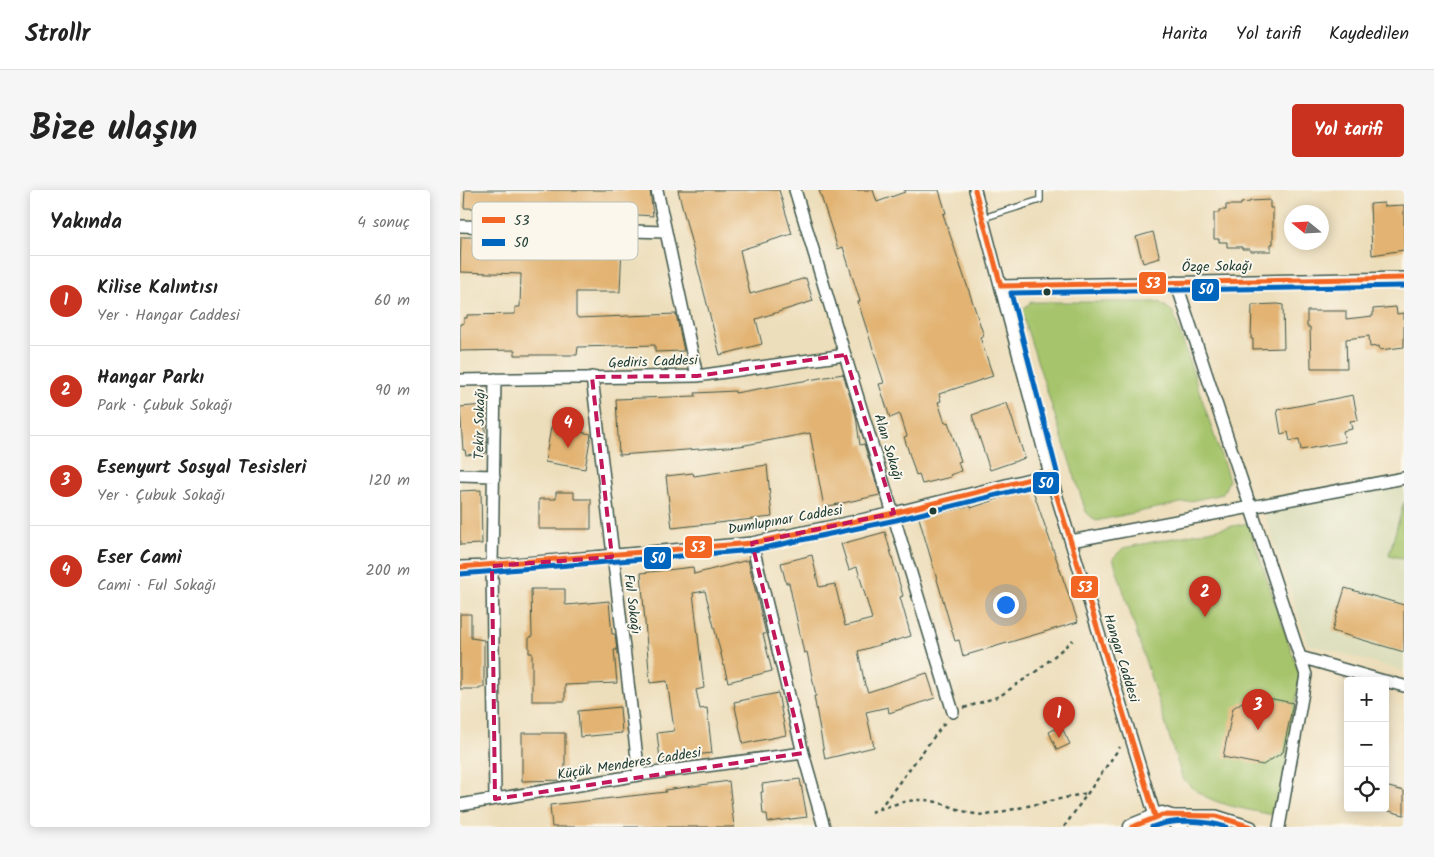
<!DOCTYPE html>
<html lang="tr">
<meta charset="utf-8">
<style>
:root{--surface:#fff;--page:#f6f6f6;--text:#222;--muted:#767676;--line:#e0e0e0;--accent:#c8321e}
body{margin:0;font-family:Kalam,sans-serif;background:var(--page);color:var(--text)}
.controls{position:absolute;right:15px;bottom:15px;display:grid;overflow:hidden;border-radius:5px;box-shadow:0 2px 12px #0003}
.controls button{width:45px;height:45px;display:grid;place-items:center;padding:0;border:0;border-bottom:1px solid var(--line);background:var(--surface);color:var(--text);font:25px sans-serif}
.compass{position:absolute;left:824px;top:15px;width:45px;height:45px;border-radius:50%;background:var(--surface);box-shadow:0 2px 12px #0003;rotate:288deg}
.you{position:absolute;left:545px;top:414px;width:18px;height:18px;margin:-12px;border:4px solid #fff;border-radius:50%;background:#1a73e8;box-shadow:0 0 0 8px #1a73e833}
.badge{display:grid;place-items:center;width:32px;height:32px;border-radius:50%;background:var(--accent);color:#fff;font-size:16px;font-weight:700}
.pin{position:absolute;translate:-50% -41px;filter:drop-shadow(0 1px 2px #0008)}
.pin::after{content:'';position:absolute;top:26px;width:18px;height:15px;background:inherit;clip-path:polygon(0 0,100% 0,50% 100%)}
.list{margin:0;padding:0;list-style:none}
h2{display:flex;justify-content:space-between;align-items:center;height:65px;margin:0;padding:0 20px;font-size:21px}
h2 small{font-size:16px;font-weight:400;color:var(--muted)}
.list li{display:grid;grid-template-columns:32px 1fr auto;gap:15px;align-items:center;box-sizing:border-box;height:90px;padding:0 20px;border-top:1px solid var(--line)}
.list b{display:block;font-size:19px;white-space:nowrap}
.list p{margin:0;font-size:16px;white-space:nowrap;color:var(--muted)}
.list em{font-size:16px;font-style:normal;color:var(--muted)}
.icon{flex:none;width:28px;height:28px;fill:none;stroke:currentColor;stroke-width:2;stroke-linecap:round;stroke-linejoin:round}
.map{position:relative;flex:none;width:944px;height:637px;overflow:hidden;border-radius:5px}
header{display:flex;align-items:center;gap:30px;box-sizing:border-box;height:70px;padding:0 25px;background:var(--surface);border-bottom:1px solid var(--line)}
header strong{font-size:24px}
nav{display:flex;gap:28px;margin-inline-start:auto;font-size:18px}
.intro{display:flex;align-items:center;justify-content:space-between;box-sizing:border-box;height:120px;padding:0 30px}
h1{margin:0;font-size:35px}
.button{padding:12px 22px;border-radius:5px;background:var(--accent);color:#fff;font-size:18px;font-weight:700}
main{display:flex;gap:30px;padding:0 30px}
aside{flex:1;background:var(--surface);border-radius:5px;box-shadow:0 2px 12px #0003}
.map>svg:first-child{display:block}
</style>
<header>
<strong>Strollr</strong>
<nav><a>Harita</a><a>Yol tarifi</a><a>Kaydedilen</a></nav>
</header>
<div class="intro"><h1>Bize ulaşın</h1><a class="button">Yol tarifi</a></div>
<main>
<aside>
<h2>Yakında<small>4 sonuç</small></h2>
<ul class="list">
<li><span class="badge">1</span><div><b>Kilise Kalıntısı</b><p>Yer · Hangar Caddesi</p></div><em>60 m</em></li>
<li><span class="badge">2</span><div><b>Hangar Parkı</b><p>Park · Çubuk Sokağı</p></div><em>90 m</em></li>
<li><span class="badge">3</span><div><b>Esenyurt Sosyal Tesisleri</b><p>Yer · Çubuk Sokağı</p></div><em>120 m</em></li>
<li><span class="badge">4</span><div><b>Eser Cami</b><p>Cami · Ful Sokağı</p></div><em>200 m</em></li>
</ul>
</aside>
<div class="map">
<svg width="944" height="637" viewBox="0 0 944 637">
<rect width="100%" height="100%" fill="#fbf7ec"/>
<filter id="ink" filterUnits="userSpaceOnUse"><feTurbulence type="fractalNoise" baseFrequency=".02" numOctaves="2"/><feDisplacementMap in="SourceGraphic" scale="10" xChannelSelector="R" yChannelSelector="G"/><feConvolveMatrix kernelMatrix="1 2 1 2 8 2 1 2 1" color-interpolation-filters="sRGB"/></filter>
<filter id="wash" filterUnits="userSpaceOnUse"><feTurbulence type="fractalNoise" baseFrequency=".0096" numOctaves="4" result="noise"/><feDisplacementMap in="SourceGraphic" scale="20" xChannelSelector="R" yChannelSelector="G"/><feGaussianBlur stdDeviation="1.12" result="paint"/><feColorMatrix in="noise" values="0 0 0 0 0 0 0 0 0 0 0 0 0 0 0 0 0 1.4 0 .05"/><feComposite in="paint" operator="in"/></filter>
<g filter="url(#wash)">
<rect width="100%" height="100%" fill="#eddebb"/>
<path fill="#dcdebc" d="M944,297V481L848,454L803,319Z"/>
<path fill="#a6c46c" stroke="#628050" d="M571,112H699L713,122L769,290L763,304L636,331L626,322L561,121Z
M944,312V369L929,365Z
M788,333L840,486L817,626C785,618 743,616 722,587L653,368L663,358Z"/>
<g id="blocks">
<path fill="#e2b372" d="M5,0H190L193,26L119,21L4,18Z
M218,0H319L332,44L280,60L290,104L346,88L353,111L296,129L302,154L260,165Z
M359,0H413L417,12L445,2L444,0H479L486,23L483,24L524,146L520,147L533,186L479,204L481,211L478,212L485,233L488,232L501,271L498,272L501,281L490,285L491,287L462,294L459,284L456,285L444,247L447,246L440,224L430,228L419,194L424,193L398,112L400,111L383,57L378,59Z
M810,10V18H813V54H811V61H790V59H782V57H767V52H759V49H754V23H759V20H766V15H781V13L790,12V11Z
M924,13V16L944,15V60L912,65L910,14Z
M693,42L700,68L683,73L676,47Z
M1,47H13V52L37,53V48L162,54L160,102H116V125L118,128L216,124L224,161L195,162V155L118,157L117,165H55V160L0,161V134L4,133V128H7V125L55,124V117H60L61,84L0,82Z
M818,114L823,115L824,158L793,159V149H791L792,115Z
M936,117L937,124L944,123V157L920,160L919,156L910,157L909,146L886,149L887,178H851L850,137H847V121H886V129L913,126V119Z
M383,184L396,226L400,255L404,254L420,305L364,317L350,243L280,256L159,265L156,209L236,206L235,203L275,201V203Z
M893,205L898,230L890,231L892,239L883,241L885,252L841,260L839,249L830,251L828,242L821,244L817,220Z
M547,213L565,268L530,280L512,225Z
M24,215L26,263L6,265L5,260H3L0,217Z
M91,237L131,244L125,279L85,272Z
M307,275L312,327L212,338L206,286L233,283L234,286Z
M572,298L618,432L503,466L499,450L495,451L459,328L511,316V318Z
M21,300L22,354L0,355V301Z
M96,302H114V309H131V339H79V309H96Z
M425,342L443,406L440,407L451,446L398,461L405,495L408,502L467,483L475,508L429,523L428,517L406,522L414,557L365,569L354,506H356L347,462L344,463L329,393H326L321,373L352,365L359,397L375,394L385,436L412,429L397,377L389,380L381,354Z
M288,370L306,444H303L312,481L268,492L245,401L233,403L244,498L236,500L240,519L247,518L252,563L200,569L197,543L213,541L214,539L207,491L190,493L181,383L233,377L234,384Z
M885,398L944,415V462L872,441Z
M71,399H105V414L107,415L149,411L152,444H155L157,460H154L157,493L105,495V511H72V463H69V447H72Z
M0,424H11V448L24,450V497H20V499H0Z
M318,503L326,545L283,554L274,512Z
M793,505L833,513L823,562L803,575L763,567L773,518Z
M160,517L162,543L120,547L118,521Z
M601,536L610,554L597,560L589,542Z
M62,543H105V590L62,591Z
M340,589L347,627L308,632L307,624H303L301,602H303L302,594Z
M269,591L274,637H92L90,615L206,602L205,600Z
M925,596L944,601V625L925,620Z"/>
</g>
</g>
<g filter="url(#ink)">
<use href="#blocks" fill-opacity="0" stroke="#3e5548" stroke-width="1"/>
<g fill="none" stroke-linecap="round" stroke-linejoin="round">
<g stroke="#3e5548" stroke-width="8">
<path id="lane" d="M523,28L580,10V0"/>
</g>
<g stroke="#3e5548" stroke-width="14">
<path id="street" d="M197,0L237,186
M335,0L493,522
M515,0L590,284L695,626
M0,36L206,42
M716,92L846,485L819,637
M541,96L944,88
M132,187L179,585
M0,190L237,186L385,165
M0,285L34,286
M611,351L944,288
M292,353L343,563L364,637
M0,377L32,376L292,353L434,323L590,284
M840,467L924,491
M925,491L944,496
M35,609L32,376L35,189
M0,615L179,585L343,563
M708,626H756L791,637"/>
</g>
<g stroke="#3e5548" stroke-width="19">
<path id="secondary" d="M672,637L702,625L714,629L720,637"/>
</g>
<path stroke="#3e5548" stroke-width="2.5" stroke-dasharray="4 4" stroke-linecap="butt" d="M504,518L540,506L578,480L613,450
M419,619L486,531
M411,622C427,617 446,609 464,610C486,611 502,625 527,625L627,603
M604,637L660,557"/>
<use href="#lane" stroke="#fff" stroke-width="5.5"/>
<use href="#street" stroke="#fff" stroke-width="11"/>
<use href="#secondary" stroke="#fff" stroke-width="16"/>
<g stroke="#fbf7ec" stroke-width="9">
<path id="bus-1" d="M515,0L541,96L944,88
M0,377L292,353L434,323L590,284L695,626
M672,637L702,625L756,626L791,637"/>
</g>
<g stroke="#fbf7ec" stroke-width="9">
<path id="bus-2" d="M0,384L294,360L436,330L593,291L597,282L551,103L944,96
M692,637C713,629 745,630 766,637"/>
</g>
<use href="#bus-1" stroke="#f26522" stroke-width="5"/>
<use href="#bus-2" stroke="#0065bd" stroke-width="5"/>
</g>
</g>
<path fill="none" stroke="#c2185b" stroke-width="4" stroke-dasharray="10 6" stroke-linejoin="round" d="M385,165L434,323L292,353L343,563L35,609L32,376L152,367L132,187L237,186Z"/>
<g fill="#1f3d34" stroke="#fbf7ec" stroke-width="2">
<circle cx="587" cy="102" r="4.5"/>
<circle cx="473" cy="321" r="4.5"/>
</g>
<g text-anchor="middle" stroke-width="4" stroke-linejoin="round" paint-order="stroke">
<g font-size="14" fill="#1f3d34" stroke="#fbf7ec">
<text transform="translate(757 76) rotate(-1)" y="5">Özge Sokağı</text>
<text transform="translate(193 171) rotate(-2)" y="5">Gediris Caddesi</text>
<text transform="translate(19 234) rotate(-89)" y="5">Tekir Sokağı</text>
<text transform="translate(429 257) rotate(73)" y="5">Alan Sokağı</text>
<text transform="translate(325 329) rotate(-10)" y="5">Dumlupınar Caddesi</text>
<text transform="translate(173 414) rotate(83)" y="5">Ful Sokağı</text>
<text transform="translate(662 468) rotate(73)" y="5">Hangar Caddesi</text>
<text transform="translate(169 573) rotate(-9)" y="5">Küçük Menderes Caddesi</text>
</g>
</g>
<rect x="12" y="12" width="166" height="58" rx="8" fill="#fbf7ec" stroke="#b9bfb5" stroke-width="1"/>
<rect x="22" y="27" width="23" height="6" fill="#f26522"/>
<rect x="22" y="49" width="23" height="7" fill="#0065bd"/>
<g font-size="14" fill="#1f3d34">
<text x="54" y="35">53</text>
<text x="54" y="57">50</text>
</g>
<g stroke="#fbf7ec" stroke-width="2">
<rect x="678" y="81" width="29" height="24" rx="5" fill="#f26522"/>
<rect x="731" y="88" width="29" height="24" rx="5" fill="#0065bd"/>
<rect x="572" y="281" width="28" height="24" rx="5" fill="#0065bd"/>
<rect x="224" y="345" width="29" height="24" rx="5" fill="#f26522"/>
<rect x="183" y="356" width="29" height="24" rx="5" fill="#0065bd"/>
<rect x="610" y="385" width="29" height="24" rx="5" fill="#f26522"/>
</g>
<g font-size="14" text-anchor="middle" font-weight="bold" fill="#fff">
<text x="693" y="98">53</text>
<text x="746" y="104">50</text>
<text x="586" y="298">50</text>
<text x="238" y="362">53</text>
<text x="198" y="373">50</text>
<text x="625" y="402">53</text>
</g>
</svg>
<div class="controls">
<button>+</button>
<button>−</button>
<button><svg class="icon" aria-label="locate" viewBox="0 0 24 24"><circle cx="12" cy="12" r="6"/><path d="M12 2v4M12 18v4M2 12h4M18 12h4"/></svg></button>
</div>
<svg class="compass" viewBox="-18 -18 36 36"><path d="M0-13l5 13h-10z" fill="#e53935"/><path d="M0 13l5-13h-10z" fill="#767676"/></svg>
<div class="you"></div>
<div class="pin badge" style="left:599px;top:548px">1</div>
<div class="pin badge" style="left:745px;top:427px">2</div>
<div class="pin badge" style="left:798px;top:540px">3</div>
<div class="pin badge" style="left:108px;top:258px">4</div>
</div>
</main>
